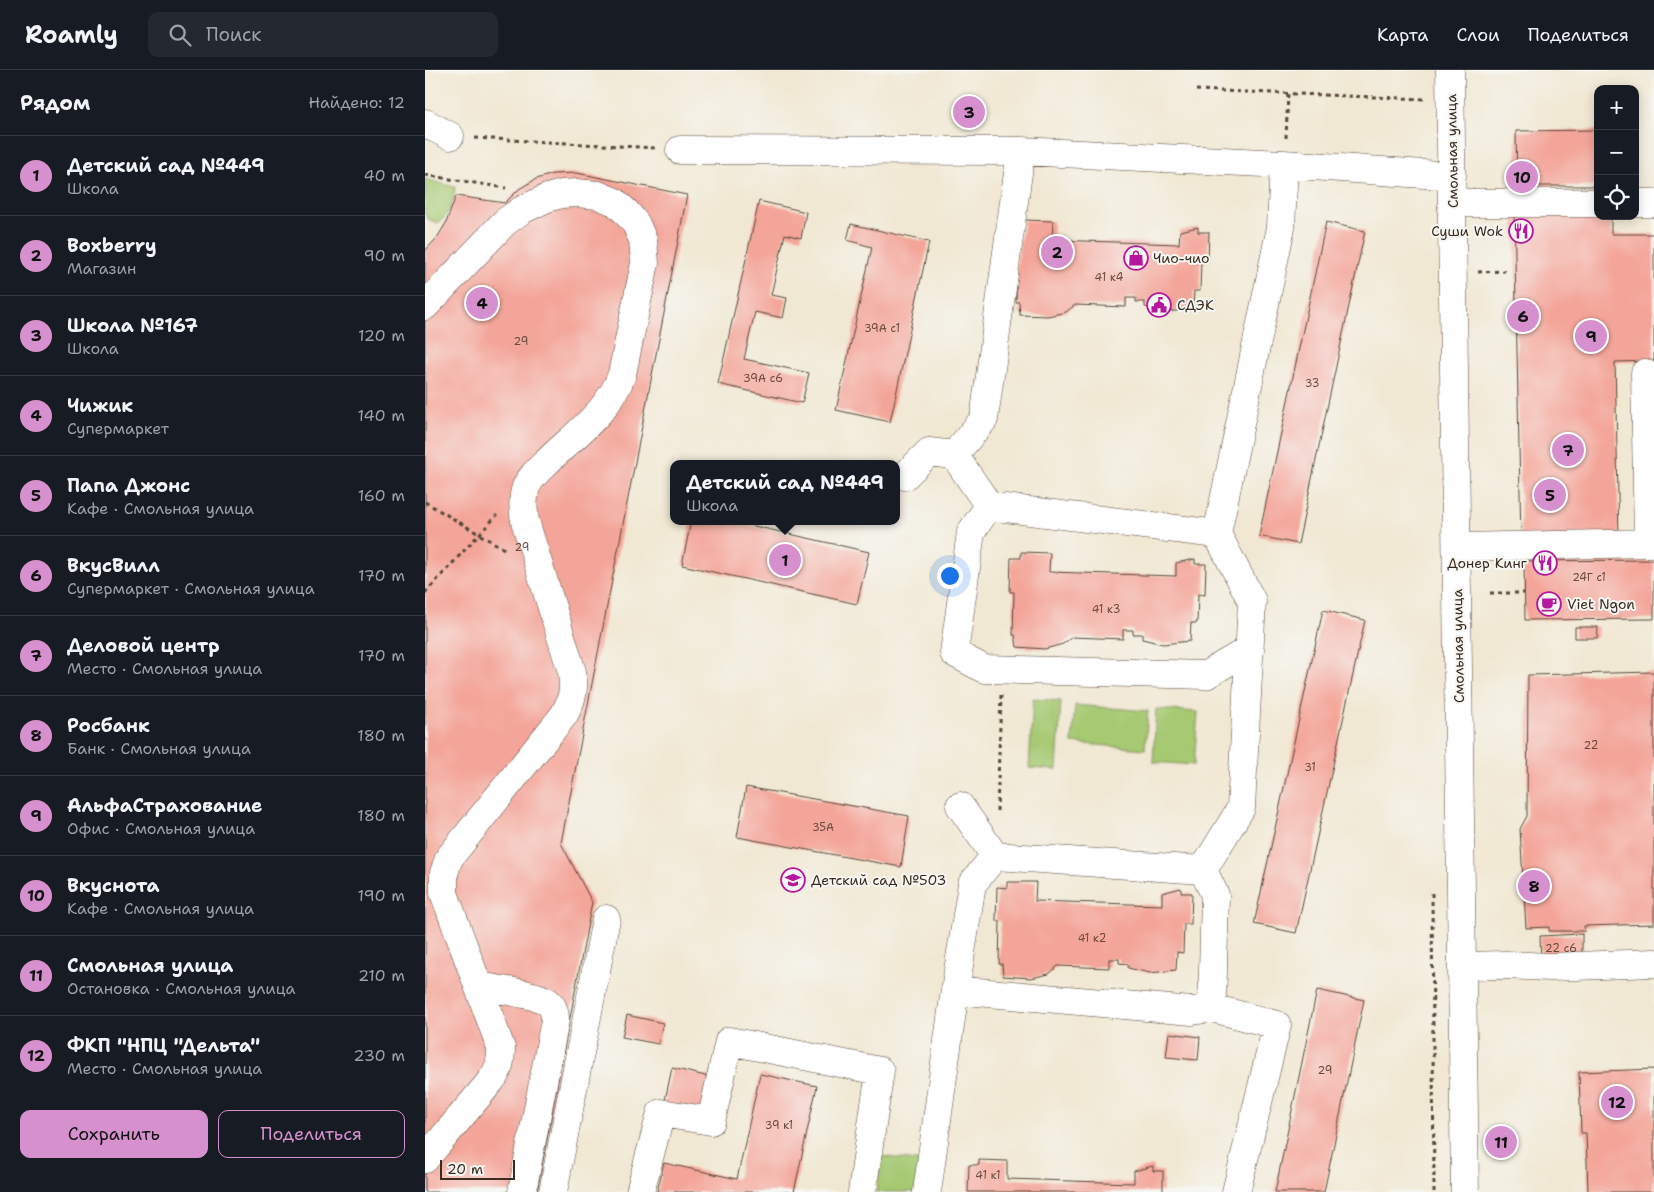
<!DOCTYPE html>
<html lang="ru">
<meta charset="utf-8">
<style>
:root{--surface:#171b24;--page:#242831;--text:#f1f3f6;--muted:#9ea1a6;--line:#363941;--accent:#d690ce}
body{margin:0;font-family:"Shantell Sans",sans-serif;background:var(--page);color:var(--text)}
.controls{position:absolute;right:15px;top:15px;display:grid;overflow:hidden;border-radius:10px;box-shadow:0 2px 12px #0003}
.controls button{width:45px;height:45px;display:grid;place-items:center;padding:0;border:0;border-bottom:1px solid var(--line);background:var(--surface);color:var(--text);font:25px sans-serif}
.scale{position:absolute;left:15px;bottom:12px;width:75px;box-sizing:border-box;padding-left:5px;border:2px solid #3b2a1e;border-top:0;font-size:14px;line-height:18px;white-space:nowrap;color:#3b2a1e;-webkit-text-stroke:4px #f6f6f2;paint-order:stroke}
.you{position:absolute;left:524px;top:505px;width:18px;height:18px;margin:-12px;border:4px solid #fff;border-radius:50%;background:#1a73e8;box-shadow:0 0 0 8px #1a73e833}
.badge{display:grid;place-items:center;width:32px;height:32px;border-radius:50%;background:var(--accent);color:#111;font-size:16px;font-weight:700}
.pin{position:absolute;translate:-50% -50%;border:2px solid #fff;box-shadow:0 1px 5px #0006}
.popup{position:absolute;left:245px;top:390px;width:230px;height:65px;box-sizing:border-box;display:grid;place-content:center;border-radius:10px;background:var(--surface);filter:drop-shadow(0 1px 4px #0005);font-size:16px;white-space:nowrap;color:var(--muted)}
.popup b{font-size:19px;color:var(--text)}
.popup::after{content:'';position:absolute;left:50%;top:100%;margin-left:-10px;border:10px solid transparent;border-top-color:var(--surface)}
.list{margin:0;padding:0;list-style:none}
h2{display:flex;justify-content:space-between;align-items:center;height:65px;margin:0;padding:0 20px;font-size:21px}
h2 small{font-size:16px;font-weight:400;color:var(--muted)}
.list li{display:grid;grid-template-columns:32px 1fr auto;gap:15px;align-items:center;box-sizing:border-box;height:80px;padding:0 20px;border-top:1px solid var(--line)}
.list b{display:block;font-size:19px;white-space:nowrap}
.list p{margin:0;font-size:16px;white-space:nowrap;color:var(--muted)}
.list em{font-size:16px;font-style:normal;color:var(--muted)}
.actions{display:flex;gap:10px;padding:15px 20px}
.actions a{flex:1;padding:11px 0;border:1px solid var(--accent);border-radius:10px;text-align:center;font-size:18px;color:var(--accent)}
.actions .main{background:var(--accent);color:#111}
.icon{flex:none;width:28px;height:28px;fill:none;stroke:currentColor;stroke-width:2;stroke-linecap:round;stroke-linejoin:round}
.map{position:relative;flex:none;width:1229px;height:1122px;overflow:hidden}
header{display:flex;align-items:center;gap:30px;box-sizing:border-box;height:70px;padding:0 25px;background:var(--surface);border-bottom:1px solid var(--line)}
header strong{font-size:24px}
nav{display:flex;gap:28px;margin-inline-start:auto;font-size:18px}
.search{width:350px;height:45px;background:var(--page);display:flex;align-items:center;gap:12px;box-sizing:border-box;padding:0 18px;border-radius:10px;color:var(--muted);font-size:19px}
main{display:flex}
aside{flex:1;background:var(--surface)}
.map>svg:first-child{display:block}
</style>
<header>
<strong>Roamly</strong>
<div class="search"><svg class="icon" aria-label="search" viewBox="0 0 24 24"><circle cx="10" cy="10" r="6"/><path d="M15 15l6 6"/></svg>Поиск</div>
<nav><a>Карта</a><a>Слои</a><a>Поделиться</a></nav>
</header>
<main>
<aside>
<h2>Рядом<small>Найдено: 12</small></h2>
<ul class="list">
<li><span class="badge">1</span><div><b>Детский сад №449</b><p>Школа</p></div><em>40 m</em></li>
<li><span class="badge">2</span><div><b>Boxberry</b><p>Магазин</p></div><em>90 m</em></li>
<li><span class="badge">3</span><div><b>Школа №167</b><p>Школа</p></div><em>120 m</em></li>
<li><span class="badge">4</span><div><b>Чижик</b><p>Супермаркет</p></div><em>140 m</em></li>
<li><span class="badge">5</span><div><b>Папа Джонс</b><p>Кафе · Смольная улица</p></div><em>160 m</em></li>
<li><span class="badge">6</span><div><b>ВкусВилл</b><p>Супермаркет · Смольная улица</p></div><em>170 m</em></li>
<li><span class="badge">7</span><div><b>Деловой центр</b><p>Место · Смольная улица</p></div><em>170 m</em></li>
<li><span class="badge">8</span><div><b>Росбанк</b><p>Банк · Смольная улица</p></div><em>180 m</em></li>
<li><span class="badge">9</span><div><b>АльфаСтрахование</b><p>Офис · Смольная улица</p></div><em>180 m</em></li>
<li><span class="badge">10</span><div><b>Вкуснота</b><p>Кафе · Смольная улица</p></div><em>190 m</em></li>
<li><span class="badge">11</span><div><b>Смольная улица</b><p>Остановка · Смольная улица</p></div><em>210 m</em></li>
<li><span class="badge">12</span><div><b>ФКП &quot;НПЦ &quot;Дельта&quot;</b><p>Место · Смольная улица</p></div><em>230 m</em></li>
</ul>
<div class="actions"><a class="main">Сохранить</a><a>Поделиться</a></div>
</aside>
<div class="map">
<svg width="1229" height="1122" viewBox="0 0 1229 1122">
<rect width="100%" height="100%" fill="#f6f6f2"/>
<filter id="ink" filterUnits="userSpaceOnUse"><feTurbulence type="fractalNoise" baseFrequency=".02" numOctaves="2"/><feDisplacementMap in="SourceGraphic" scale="10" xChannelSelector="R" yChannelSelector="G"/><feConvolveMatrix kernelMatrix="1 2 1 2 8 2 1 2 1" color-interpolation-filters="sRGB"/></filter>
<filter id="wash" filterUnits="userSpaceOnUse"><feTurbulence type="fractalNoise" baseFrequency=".0096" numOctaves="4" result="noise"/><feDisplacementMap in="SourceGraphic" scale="20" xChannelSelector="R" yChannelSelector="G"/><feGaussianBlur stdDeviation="1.12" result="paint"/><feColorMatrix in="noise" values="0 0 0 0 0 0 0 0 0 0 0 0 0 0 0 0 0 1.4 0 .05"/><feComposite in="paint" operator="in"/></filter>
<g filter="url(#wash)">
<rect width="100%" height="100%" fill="#f1e8d3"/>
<path fill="#a6c972" stroke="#707a48" d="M0,109L30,117C29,130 25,147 12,153L3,149L0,145Z
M608,629L636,631L632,700L604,698Z
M650,635L723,641L720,679L647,673Z
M731,639L773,642L769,695L728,692Z
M457,1086L497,1092L492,1122H451Z"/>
<g id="blocks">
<path fill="#f4a599" d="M1173,60V116H1092L1091,61Z
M152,103L262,125L136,773L167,832L112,1122H0V181L12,168L21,153L31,126L80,133L94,119L111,109L128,104Z
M334,131L381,142L376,168L360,164L346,225L362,228L358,248L330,242L319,289L384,303L377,333L293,314Z
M1089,139L1186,146V164H1229V291L1190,292L1194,468L1096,470Z
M599,150L628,151L627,170L754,174L755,161L773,157V162H784L783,192H776L775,221H769L768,239L742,242L720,237V232H711V228H701V237L650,235L641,242L623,246L595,245L594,232H591L592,190Z
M901,152L940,161L873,474L834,466Z
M426,154L504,172L465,352L411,340L447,177L422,170Z
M266,451H307L444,482L432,534L257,495Z
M596,482L625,483L624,502L751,506V493L770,489V494H781L780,525L773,524L772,553H766L765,571L738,574L717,569V564H708V560H698V569L647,567L638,574L620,579L592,577L590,565H588L589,522H585L586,488H596Z
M1229,490V549L1100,550L1099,491Z
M898,540L940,550L871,863L829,854Z
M1150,557H1173L1172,568H1150Z
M1229,602V854L1159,856L1160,861H1124V857L1101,858L1095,759L1102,746L1103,605Z
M321,717L484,746L476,797L312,767Z
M582,812H611L610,831L737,835V823L756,818V823H767L766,854H759L758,883L752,882L751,900L725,903L703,898V894L694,893V889H684V898L633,896L624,904L606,908L578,906L577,894H574L575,851H571L572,817L582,818Z
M1157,864V889L1116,891L1115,866Z
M892,920L939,930L899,1122H850Z
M202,945L238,953L233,974L197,967Z
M744,963L775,967L773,990L741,987Z
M247,998L289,1008L281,1044L239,1035Z
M1229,999V1122H1163L1161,1063H1156L1154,1002Z
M335,1004L392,1016L369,1122H232L239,1093L312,1109Z
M554,1090L582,1091V1109L709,1113V1101L728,1096V1101H738V1122H543L544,1095H554Z"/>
</g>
</g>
<g filter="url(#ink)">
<use href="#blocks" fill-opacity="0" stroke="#564639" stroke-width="1"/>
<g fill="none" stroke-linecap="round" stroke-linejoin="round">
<g stroke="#564639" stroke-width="29">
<path id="minor" d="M1025,0L1040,1122
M0,53L25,66
M255,80L596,81L859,94L1027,106
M1028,133H1173
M1210,133H1229
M0,236L80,152L97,140L122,128L137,124L151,123L173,125L190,132L201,142L211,154L218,170L220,193L197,304C185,340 152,363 126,388C117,397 106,405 101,417C97,429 98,439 100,451L147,602C150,619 147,630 139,645L24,788L19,803V823L76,978C76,992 74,1001 65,1012L0,1089
M1220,303L1223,473
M529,385L559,349L596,81
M480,406L504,382L529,385L564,436
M792,464L856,157L859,94
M1032,477L1229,473
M535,736L570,786
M778,800L816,738L827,531L792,464L564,436L546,462L529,583L559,599L781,605L825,579
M1037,896L1081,895L1125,897L1229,893
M53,916C68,919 113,924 123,932C129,937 130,943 130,950L97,1122
M787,938L852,955L811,1122
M128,1122L181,849
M215,1122L236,1043L286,1051L304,971L455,1001L437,1122
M502,1122L530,920L547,814L570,786L778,800L790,825L787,938L767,941L530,920"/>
</g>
<path stroke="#564639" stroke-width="3" stroke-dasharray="4 4" stroke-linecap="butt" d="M771,20L1000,29
M50,68L231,78
M861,68L863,23
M0,105L81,118
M1053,202L1080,201
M0,432L81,480
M0,523L72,445
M1065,523H1099
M572,741L576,625
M1007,823L1009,1122"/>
<use href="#minor" stroke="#fff" stroke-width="28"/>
</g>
</g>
<defs>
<g id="restaurant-ring" transform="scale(1.25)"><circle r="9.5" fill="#f6f6f2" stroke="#b5179e" stroke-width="1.5"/><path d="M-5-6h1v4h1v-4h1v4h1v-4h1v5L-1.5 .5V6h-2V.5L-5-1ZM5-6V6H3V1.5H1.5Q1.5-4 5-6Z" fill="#b5179e"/></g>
<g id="shop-ring" transform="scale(1.25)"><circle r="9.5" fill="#f6f6f2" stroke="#b5179e" stroke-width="1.5"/><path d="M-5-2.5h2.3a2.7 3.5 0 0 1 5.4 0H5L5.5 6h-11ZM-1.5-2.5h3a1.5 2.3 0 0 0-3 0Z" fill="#b5179e"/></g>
<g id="civic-ring" transform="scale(1.25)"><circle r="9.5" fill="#f6f6f2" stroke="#b5179e" stroke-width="1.5"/><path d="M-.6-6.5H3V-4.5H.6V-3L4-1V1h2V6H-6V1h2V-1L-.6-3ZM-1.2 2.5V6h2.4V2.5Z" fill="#b5179e"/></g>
<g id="cafe-ring" transform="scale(1.25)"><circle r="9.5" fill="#f6f6f2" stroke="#b5179e" stroke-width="1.5"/><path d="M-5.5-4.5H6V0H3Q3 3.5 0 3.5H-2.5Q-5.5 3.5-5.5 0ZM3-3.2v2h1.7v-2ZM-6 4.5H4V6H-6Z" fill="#b5179e"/></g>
<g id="school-ring" transform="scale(1.25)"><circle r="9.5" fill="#f6f6f2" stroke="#b5179e" stroke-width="1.5"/><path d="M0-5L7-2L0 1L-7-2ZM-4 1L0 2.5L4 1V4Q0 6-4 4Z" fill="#b5179e"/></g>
</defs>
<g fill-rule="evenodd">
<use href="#restaurant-ring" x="1096" y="161"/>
<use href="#shop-ring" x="711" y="188"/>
<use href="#civic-ring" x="734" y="235"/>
<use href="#restaurant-ring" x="1120" y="493"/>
<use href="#cafe-ring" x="1124" y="534"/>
<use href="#school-ring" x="368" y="810"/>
</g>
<g text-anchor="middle" stroke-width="4" stroke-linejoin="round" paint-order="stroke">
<g font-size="11" fill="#69493d">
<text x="684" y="211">41 к4</text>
<text x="457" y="262">39А с1</text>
<text x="96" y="275">29</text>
<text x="338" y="312">39А с6</text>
<text x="887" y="317">33</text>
<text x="97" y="481">29</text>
<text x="1164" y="511">24Г с1</text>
<text x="681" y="543">41 к3</text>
<text x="1166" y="679">22</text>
<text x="885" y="701">31</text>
<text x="398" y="761">35А</text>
<text x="667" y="872">41 к2</text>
<text x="1136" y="882">22 с6</text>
<text x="900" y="1004">29</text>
<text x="354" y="1059">39 к1</text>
<text x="563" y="1109">41 к1</text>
</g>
<g font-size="14" fill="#3b2a1e" stroke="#f6f6f2">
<text transform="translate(1027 81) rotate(-91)" y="5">Смольная улица</text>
<text transform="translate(1033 576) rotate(-91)" y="5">Смольная улица</text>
</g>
<g font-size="14" fill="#3b2a1e" stroke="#f6f6f2" text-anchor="start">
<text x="1078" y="166" text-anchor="end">Суши Wok</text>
<text x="728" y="193">Чио-чио</text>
<text x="752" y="240">СДЭК</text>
<text x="1102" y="498" text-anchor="end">Донер Кинг</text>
<text x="1142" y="539">Viet Ngon</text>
<text x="386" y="815">Детский сад №503</text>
</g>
</g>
</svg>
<div class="controls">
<button>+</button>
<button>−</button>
<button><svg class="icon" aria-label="locate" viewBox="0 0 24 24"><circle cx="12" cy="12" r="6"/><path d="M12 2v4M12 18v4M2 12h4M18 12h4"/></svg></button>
</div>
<div class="scale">20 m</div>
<div class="you"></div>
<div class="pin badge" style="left:360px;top:490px">1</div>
<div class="popup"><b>Детский сад №449</b>Школа</div>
<div class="pin badge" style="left:632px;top:182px">2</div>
<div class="pin badge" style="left:544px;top:42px">3</div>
<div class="pin badge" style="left:57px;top:233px">4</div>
<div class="pin badge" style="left:1125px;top:425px">5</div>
<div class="pin badge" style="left:1098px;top:246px">6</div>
<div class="pin badge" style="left:1143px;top:380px">7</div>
<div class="pin badge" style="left:1109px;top:816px">8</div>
<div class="pin badge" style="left:1166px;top:266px">9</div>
<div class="pin badge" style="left:1097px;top:107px">10</div>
<div class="pin badge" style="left:1076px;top:1072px">11</div>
<div class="pin badge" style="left:1192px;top:1032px">12</div>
</div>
</main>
